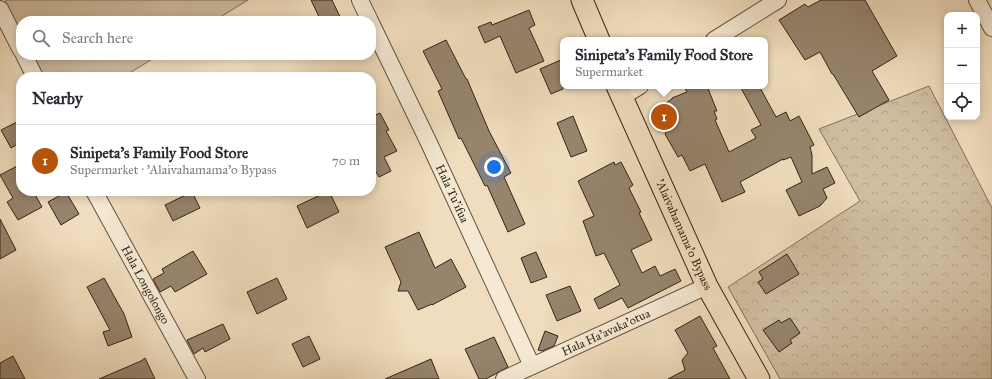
<!DOCTYPE html>
<meta charset="utf-8">
<style>
:root{--surface:#fff;--page:#f7f7f7;--text:#2b2b33;--muted:#7c7c81;--line:#e1e1e2;--accent:#b45309}
body{margin:0;font-family:"IM FELL Great Primer",serif;background:var(--page);color:var(--text)}
.controls{position:absolute;right:12px;top:12px;display:grid;overflow:hidden;border-radius:8px;box-shadow:0 2px 10px #0003}
.controls button{width:36px;height:36px;display:grid;place-items:center;padding:0;border:0;border-bottom:1px solid var(--line);background:var(--surface);color:var(--text);font:20px sans-serif}
.you{position:absolute;left:494px;top:167px;width:14px;height:14px;margin:-10px;border:3px solid #fff;border-radius:50%;background:#1a73e8;box-shadow:0 0 0 6px #1a73e833}
.badge{display:grid;place-items:center;width:26px;height:26px;border-radius:50%;background:var(--accent);color:#fff;font-size:13px;font-weight:700}
.pin{position:absolute;translate:-50% -50%;border:2px solid #fff;box-shadow:0 1px 4px #0006}
.popup{position:absolute;left:560px;top:37px;width:208px;height:52px;box-sizing:border-box;display:grid;place-content:center;border-radius:8px;background:var(--surface);filter:drop-shadow(0 1px 3px #0005);font-size:13px;white-space:nowrap;color:var(--muted)}
.popup b{font-size:15px;color:var(--text)}
.popup::after{content:'';position:absolute;left:50%;top:100%;margin-left:-8px;border:8px solid transparent;border-top-color:var(--surface)}
.list{margin:0;padding:0;list-style:none}
h2{display:flex;justify-content:space-between;align-items:center;height:52px;margin:0;padding:0 16px;font-size:17px}
h2 small{font-size:13px;font-weight:400;color:var(--muted)}
.list li{display:grid;grid-template-columns:26px 1fr auto;gap:12px;align-items:center;box-sizing:border-box;height:72px;padding:0 16px;border-top:1px solid var(--line)}
.list b{display:block;font-size:15px;white-space:nowrap}
.list p{margin:0;font-size:13px;white-space:nowrap;color:var(--muted)}
.list em{font-size:13px;font-style:normal;color:var(--muted)}
.icon{flex:none;width:22px;height:22px;fill:none;stroke:currentColor;stroke-width:2;stroke-linecap:round;stroke-linejoin:round}
.map{position:relative;flex:none;width:992px;height:379px;overflow:hidden}
.search{position:absolute;background:var(--surface);box-shadow:0 2px 10px #0003;left:16px;top:16px;width:360px;height:44px;display:flex;align-items:center;gap:10px;box-sizing:border-box;padding:0 14px;border-radius:16px;color:var(--muted);font-size:15px}
.panel{position:absolute;background:var(--surface);box-shadow:0 2px 10px #0003;left:16px;top:72px;width:360px;height:124px;border-radius:16px}
.map>svg:first-child{display:block}
</style>
<div class="map">
<svg width="992" height="379" viewBox="0 0 992 379">
<defs>
<pattern id="forest-crowns" width="20" height="18" patternUnits="userSpaceOnUse"><rect width="20" height="18" fill="#d0bea1"/><path d="M2 6a3 3 0 1 1 6 0M12 15a3 3 0 1 1 6 0" fill="none" stroke="#b3a38a"/></pattern>
</defs>
<rect width="100%" height="100%" fill="#f0ddbd"/>
<filter id="stains"><feTurbulence type="fractalNoise" baseFrequency=".005" numOctaves="4"/><feColorMatrix values="0 0 0 0 .2 0 0 0 0 .09 0 0 0 0 .02 0 0 0 .5 -.17"/></filter>
<radialGradient id="worn" r=".72"><stop offset=".6" stop-color="#630" stop-opacity="0"/><stop offset="1" stop-color="#630" stop-opacity=".3"/></radialGradient>
<path fill="url(#forest-crowns)" stroke="#82715c" d="M929,86L992,208V379H780L728,287L860,201L819,129Z"/>
<path fill="#d0bea1" stroke="#82715c" d="M5,0H248L214,21H21V32Z
M32,55H159L123,77H43Z"/>
<path fill="#96846d" stroke="#342416" d="M311,0H332L342,21H321Z
M821,0H865L897,56L872,71L889,100L859,117L833,74H832L820,52L805,60L779,20L805,4L808,7Z
M529,10L535,25L529,28L544,61L516,73L500,36L485,43L478,27L491,22L492,25Z
M446,40L466,79H467L489,131L511,173L504,177L525,224L508,232L487,185L485,186L461,138L459,139L438,91L442,89L423,51Z
M563,59V89L551,94L540,69Z
M684,86H707L717,111H714L717,119L715,120L729,152L756,138L751,130L761,125L740,86H759L776,117L786,112L790,121L799,116L814,145L810,147L812,155V174L827,167L835,183L823,189L827,198L820,206L799,216L786,190L802,182L791,157L783,160V159L740,182L745,192L722,202L705,164L690,171L682,155L678,157L665,134L666,133L653,111L672,99V98L687,92Z
M380,113L389,130L386,131L397,151L384,157L391,171L379,177L371,163V117Z
M573,116L587,151L571,157L557,123Z
M21,120V142L11,148L1,130Z
M614,162L615,165L621,162L633,185L629,188L641,212L639,213L652,240L631,250L642,273L655,266L660,276L675,269L681,281L628,308L622,298L599,309L594,299L620,285L604,253L596,256L583,221L594,216L578,181Z
M21,164V191H33L42,207L18,220L7,202L13,198L0,175Z
M329,191L339,212L307,228L297,206Z
M66,192L79,214L61,225L48,202Z
M192,192L200,208L173,221L165,205Z
M0,219L16,250L0,259Z
M419,232L435,268L451,259L466,287L432,305V304L418,310L408,291H398L401,282L385,247Z
M193,251L207,274L175,292L171,286L160,292L153,279L164,273L162,269Z
M536,252L547,277L531,283L521,258Z
M787,254L799,274L766,294L758,282L763,279L759,272Z
M104,278L124,314L132,337L108,346L103,332L110,330L87,287Z
M277,278L287,299L257,314L247,292Z
M570,286L581,311L557,321L546,295Z
M700,316L717,346L713,348L730,379H668L685,370L682,360L688,353L675,330Z
M790,318L800,333L790,340L792,343L779,352L763,330L779,320L781,323Z
M223,324L230,339L205,352L203,348L194,354L187,340Z
M545,331L558,336L554,346L542,351L538,350Z
M309,336L320,359L303,367L292,344Z
M494,337L508,367L486,379H479L465,349Z
M13,356L25,379H0V363Z
M145,358L155,379H99L141,361Z
M431,359L439,379H385Z"/>
<g fill="none" stroke-linecap="round" stroke-linejoin="round">
<g stroke="#635240" stroke-width="18">
<g id="minor">
<path d="M360,0L370,21"/>
<path d="M977,0L992,28"/>
<path d="M0,9L21,50"/>
<path id="s1" d="M371,23L429,143L532,366"/>
<path d="M714,40L778,0"/>
<path d="M24,55L35,77"/>
<path d="M622,97L640,86"/>
<path id="s2" d="M94,191L197,379"/>
<path id="s3" d="M504,379L707,286"/>
</g>
</g>
<g stroke="#342416" stroke-width="23">
<g id="major">
<path d="M582,0L599,40"/>
<path id="s4" d="M617,86L707,286L759,379"/>
</g>
</g>
<use href="#minor" stroke="#f5e9d4" stroke-width="16"/>
<use href="#major" stroke="#f0ddbd" stroke-width="21"/>
</g>
<g text-anchor="middle" stroke-width="3.5" stroke-linejoin="round" paint-order="stroke">
<g font-size="12" fill="#342416" stroke="#f5e9d4">
<text dy="4" stroke="none"><textPath href="#s1" startOffset="189">Hala Tu'ifua</textPath></text>
<text dy="4" stroke="none"><textPath href="#s4" startOffset="163">'Alaivahamama'o Bypass</textPath></text>
<text dy="4" stroke="none"><textPath href="#s2" startOffset="107">Hala Longolongo</textPath></text>
<text dy="4" stroke="none"><textPath href="#s3" startOffset="112">Hala Ha'avaka'otua</textPath></text>
</g>
</g>
<rect width="100%" height="100%" filter="url(#stains)"/>
<rect width="100%" height="100%" fill="url(#worn)"/>
</svg>
<div class="controls">
<button>+</button>
<button>−</button>
<button><svg class="icon" aria-label="locate" viewBox="0 0 24 24"><circle cx="12" cy="12" r="6"/><path d="M12 2v4M12 18v4M2 12h4M18 12h4"/></svg></button>
</div>
<div class="you"></div>
<div class="pin badge" style="left:664px;top:117px">1</div>
<div class="popup"><b>Sinipeta's Family Food Store</b>Supermarket</div>
<div class="search"><svg class="icon" aria-label="search" viewBox="0 0 24 24"><circle cx="10" cy="10" r="6"/><path d="M15 15l6 6"/></svg>Search here</div>
<section class="panel">
<h2>Nearby<small></small></h2>
<ul class="list">
<li><span class="badge">1</span><div><b>Sinipeta's Family Food Store</b><p>Supermarket · 'Alaivahamama'o Bypass</p></div><em>70 m</em></li>
</ul>
</section>
</div>
